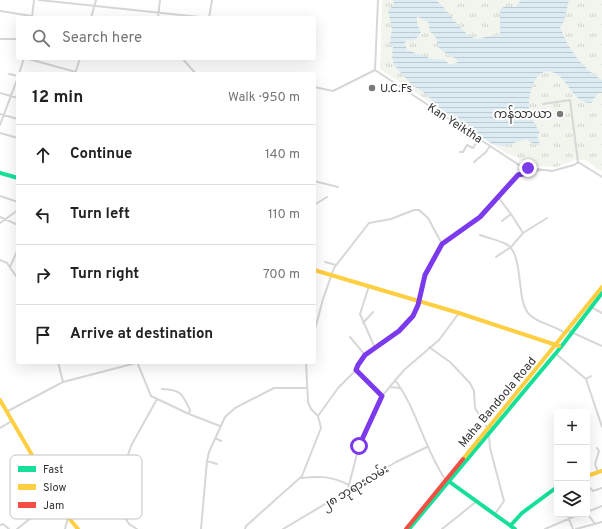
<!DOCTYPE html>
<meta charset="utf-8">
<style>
:root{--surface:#fff;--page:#f2f2f2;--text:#222;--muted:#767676;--line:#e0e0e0}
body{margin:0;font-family:Overpass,"Noto Sans Myanmar",sans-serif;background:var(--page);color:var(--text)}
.controls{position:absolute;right:12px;bottom:12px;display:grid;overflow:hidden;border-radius:4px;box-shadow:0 4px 16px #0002}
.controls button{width:36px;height:36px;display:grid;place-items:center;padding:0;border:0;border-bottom:1px solid var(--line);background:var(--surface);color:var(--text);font:20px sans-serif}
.stop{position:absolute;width:12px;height:12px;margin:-9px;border:3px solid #7c3aed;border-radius:50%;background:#fff}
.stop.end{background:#7c3aed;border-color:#fff;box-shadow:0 1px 4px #0008}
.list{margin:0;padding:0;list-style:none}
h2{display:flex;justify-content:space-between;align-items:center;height:52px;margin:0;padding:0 16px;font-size:17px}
h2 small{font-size:13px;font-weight:400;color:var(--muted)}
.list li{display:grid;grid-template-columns:26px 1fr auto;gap:12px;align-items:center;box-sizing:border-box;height:60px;padding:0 16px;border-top:1px solid var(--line)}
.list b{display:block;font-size:15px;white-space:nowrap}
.list em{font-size:13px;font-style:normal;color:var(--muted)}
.icon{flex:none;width:22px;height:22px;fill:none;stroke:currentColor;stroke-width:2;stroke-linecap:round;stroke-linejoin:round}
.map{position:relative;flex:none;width:602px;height:529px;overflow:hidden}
.search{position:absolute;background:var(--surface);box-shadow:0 4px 16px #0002;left:16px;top:16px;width:300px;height:44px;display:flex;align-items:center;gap:10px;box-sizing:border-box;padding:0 14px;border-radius:4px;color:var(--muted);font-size:15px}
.panel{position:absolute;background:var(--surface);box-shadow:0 4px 16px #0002;left:16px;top:72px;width:300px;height:292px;border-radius:4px}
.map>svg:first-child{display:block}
</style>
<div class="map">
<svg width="602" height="529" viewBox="0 0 602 529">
<defs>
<pattern id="park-tufts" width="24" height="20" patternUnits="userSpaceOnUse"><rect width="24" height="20" fill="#f1f5ed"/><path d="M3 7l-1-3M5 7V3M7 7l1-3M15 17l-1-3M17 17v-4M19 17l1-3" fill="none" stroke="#cfd2cc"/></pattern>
<pattern id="water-rules" width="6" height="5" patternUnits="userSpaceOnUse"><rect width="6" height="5" fill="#ddebf3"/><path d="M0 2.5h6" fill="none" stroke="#becad1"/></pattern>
</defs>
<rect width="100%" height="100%" fill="#fff"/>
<path fill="url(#park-tufts)" d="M382,0H602V172L585,160H575L556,167L537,166L506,153L380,69Z"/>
<path fill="url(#water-rules)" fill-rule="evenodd" d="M393,0H436C450,12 460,33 476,39L500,34V10L505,6L516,7L521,0H569L564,21L560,27C568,49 582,68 602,80V93H598L591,103C575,103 570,85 559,76C539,60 529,88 529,104C529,116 533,122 540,132L537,135L540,145H535L526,139L504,146L492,144L442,111L426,94L411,84L394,65L392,57L393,47L390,43L392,29L388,10L394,5ZM417,16L429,23V30L437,39C435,51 450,54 457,60L458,62L450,65L445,60L432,59L407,50L405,43L407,39L411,41L417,38L421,32L417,24Z"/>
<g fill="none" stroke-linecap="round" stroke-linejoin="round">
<path stroke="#d7d7d7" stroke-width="2" d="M39,0L209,18L212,0
M378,0L375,70L522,167L552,171L574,165L578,162L602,177
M0,11L44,18
M32,18L34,0
M91,18L96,0
M158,18L160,0
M0,39H18
M25,58L83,74
M182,58L196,74
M9,74L18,76
M19,74L24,58
M75,74L80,58
M314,87L333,91L375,70
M0,93L18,98
M543,104L570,100L578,162
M0,114L18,119
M0,125L18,77
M0,133L18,138
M460,152H463L467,145L473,148L479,139
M474,162L486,152L490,146
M314,181L338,187
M0,196L18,202
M498,197L511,214L502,221
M314,205L327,197
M511,214L523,233
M0,217L18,225
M0,223L18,210
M480,235C488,238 498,240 506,244C524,253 516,298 528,313C535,323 556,325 566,334
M496,257L511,247L523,233L547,218
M0,260L7,263L18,279
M325,262L336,265
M10,267L18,249
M369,286L360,314L375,348
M591,307L602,313
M363,323L373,312
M569,331L602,346
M314,333L323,299L334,268L369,223L391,219L414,210H419L428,218L442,244
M350,337L365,355
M429,347L450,362L470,383L474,391L475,408L488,429
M556,354L586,379L591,376
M58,362L63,382
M137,362L151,396L189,414L220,426
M356,370L382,396
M586,379L602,427
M395,380C417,409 424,448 445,479
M390,387L400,388
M162,389C181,390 182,393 190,410L189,414
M6,412L63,382L136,363
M318,416L338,388L356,370L358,365L365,355L399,331L413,316L418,305L425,275L442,244L480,217L518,175L540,170
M0,428L12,421
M489,435L490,448L504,501L495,514
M215,438L221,441
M597,448L599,451L595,464L598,472
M207,461L217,464
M301,478C321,476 331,476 349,485
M587,485L593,491L602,488
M346,491L349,485L359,446L382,396L404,370L439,340L459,313
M587,512L602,506
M587,513L595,524
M567,514L573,529
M0,525L3,524L9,529
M17,529L56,498
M65,529L68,517
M137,529L129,524L120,510L121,498L128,487L130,478L126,460L132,444L157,399
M201,529L207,461L209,452L225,417L235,408L274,388H306
M245,529L246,526L302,476L321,428L318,416L311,409L308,402L306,362
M283,529L396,462L427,447
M442,529L477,501
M545,529L580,514
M576,529L602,522"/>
<path stroke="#16e098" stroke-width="4" d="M0,173L18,178
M447,480L515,529
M511,525L522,513L557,487
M409,529L561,347L602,293"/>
<path stroke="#ffcf43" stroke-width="4" d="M314,270L459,313L559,346
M0,400L68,517L78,529
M463,459L602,287
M587,476L602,471"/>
<path stroke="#f24e42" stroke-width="4" d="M406,529L463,459"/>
</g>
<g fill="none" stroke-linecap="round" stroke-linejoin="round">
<path stroke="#7c3aed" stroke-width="5" d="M359,446L382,396L356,370L358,365L365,355L399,331L413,316L418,305L425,275L442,244L480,217L518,175L527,173L528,168"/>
</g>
<g fill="#7a7a7a" stroke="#fff" stroke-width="1.5">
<circle cx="372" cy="88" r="4"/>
<circle cx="560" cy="114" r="4"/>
</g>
<g text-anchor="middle" stroke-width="4" stroke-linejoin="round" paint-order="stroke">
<g font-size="12" fill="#333" stroke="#fff" text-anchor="start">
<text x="380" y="92">U.C.Fs</text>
<text x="552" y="118" text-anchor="end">ကန်သာယာ</text>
</g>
<g font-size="12" fill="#333" stroke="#fff">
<text transform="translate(455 123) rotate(33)" y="4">Kan Yeiktha</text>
<text transform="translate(497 402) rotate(-50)" y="4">Maha Bandoola Road</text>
<text transform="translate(355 487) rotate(-31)" y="4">၂၈ ဘုရားလမ်း</text>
</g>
</g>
<rect x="10" y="455" width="132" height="64" rx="6" fill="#fff" stroke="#c2c2c2" stroke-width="1"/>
<rect x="18" y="466" width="18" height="6" fill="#16e098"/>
<rect x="18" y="484" width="18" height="6" fill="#ffcf43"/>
<rect x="18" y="502" width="18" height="6" fill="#f24e42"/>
<g font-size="11" fill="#333">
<text x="43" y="473">Fast</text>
<text x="43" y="491">Slow</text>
<text x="43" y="509">Jam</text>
</g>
</svg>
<div class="controls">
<button>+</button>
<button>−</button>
<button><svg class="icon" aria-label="layers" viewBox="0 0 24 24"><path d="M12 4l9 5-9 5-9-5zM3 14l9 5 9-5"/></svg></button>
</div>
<div class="stop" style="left:359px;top:446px"></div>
<div class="stop end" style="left:528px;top:168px"></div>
<div class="search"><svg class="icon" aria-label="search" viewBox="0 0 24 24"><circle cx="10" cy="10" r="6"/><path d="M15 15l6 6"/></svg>Search here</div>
<section class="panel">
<h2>12 min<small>Walk · 950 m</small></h2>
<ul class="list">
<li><svg class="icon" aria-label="ahead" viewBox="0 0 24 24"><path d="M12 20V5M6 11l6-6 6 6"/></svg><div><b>Continue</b></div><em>140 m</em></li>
<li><svg class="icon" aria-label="left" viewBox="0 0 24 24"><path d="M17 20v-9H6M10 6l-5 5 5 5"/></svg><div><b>Turn left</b></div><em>110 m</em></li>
<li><svg class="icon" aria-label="right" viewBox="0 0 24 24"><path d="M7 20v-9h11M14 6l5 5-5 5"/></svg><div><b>Turn right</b></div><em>700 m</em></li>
<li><svg class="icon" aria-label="arrive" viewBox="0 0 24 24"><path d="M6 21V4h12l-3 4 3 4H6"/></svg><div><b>Arrive at destination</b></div></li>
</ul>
</section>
</div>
